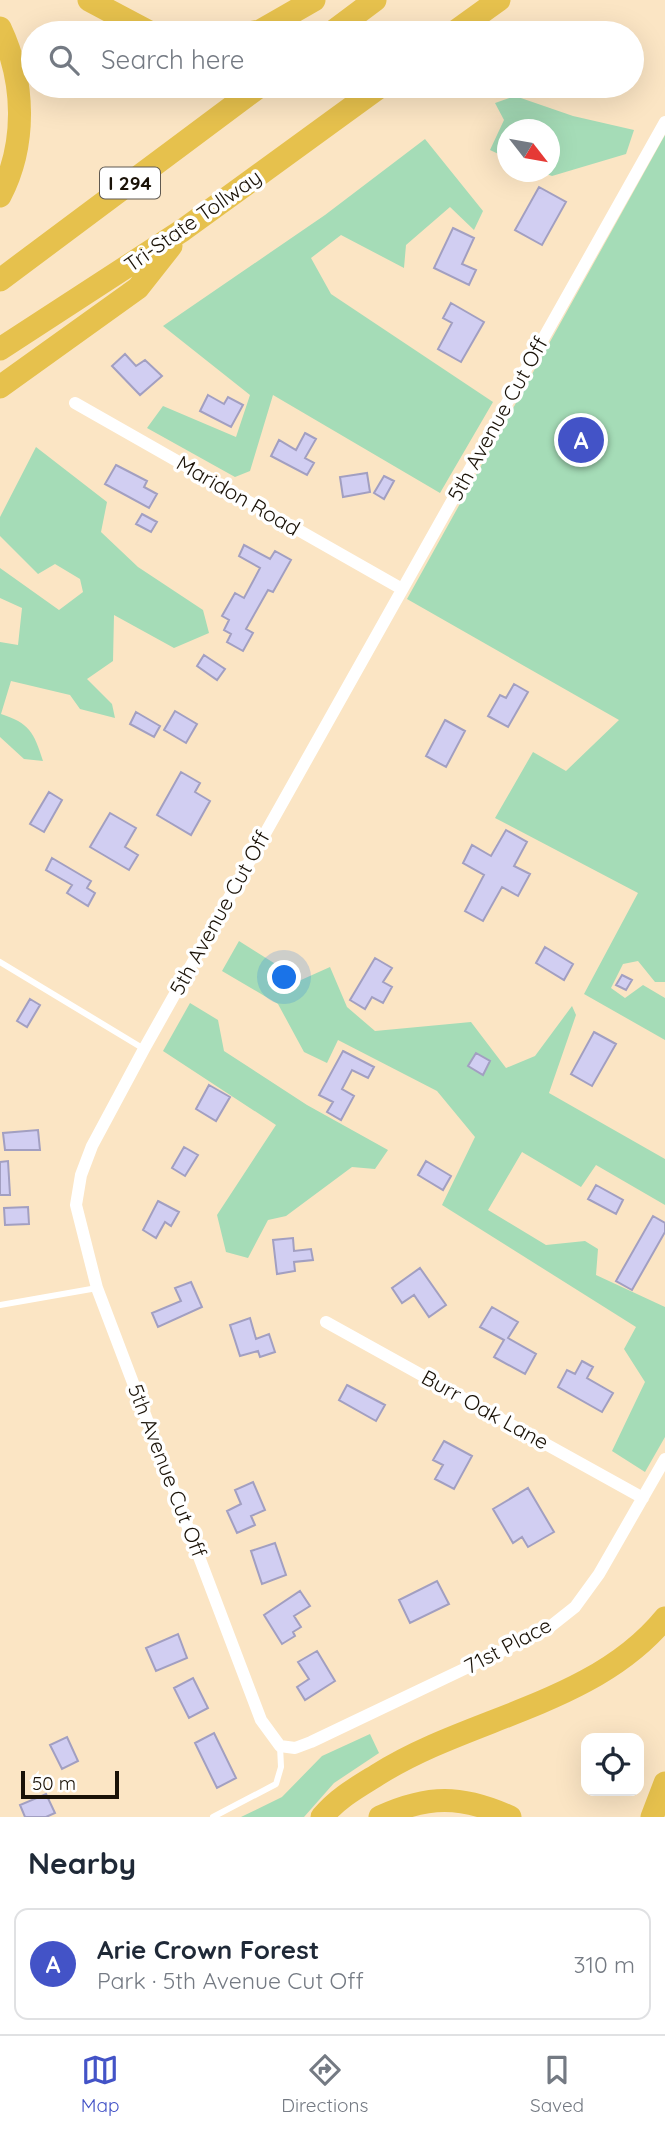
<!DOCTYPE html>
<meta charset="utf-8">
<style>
:root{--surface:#fff;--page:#f6f6f7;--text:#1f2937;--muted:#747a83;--line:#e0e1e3;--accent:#4353c7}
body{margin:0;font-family:Quicksand,sans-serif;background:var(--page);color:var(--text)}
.controls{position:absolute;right:21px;bottom:21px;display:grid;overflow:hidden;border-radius:14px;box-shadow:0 7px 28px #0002}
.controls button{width:63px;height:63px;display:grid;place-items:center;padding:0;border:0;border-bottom:2px solid var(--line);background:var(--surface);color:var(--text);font:35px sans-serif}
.compass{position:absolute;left:497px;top:119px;width:63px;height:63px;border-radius:50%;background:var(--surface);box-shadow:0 7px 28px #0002;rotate:121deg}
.scale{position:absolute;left:21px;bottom:18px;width:98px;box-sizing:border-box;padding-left:7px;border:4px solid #1a1207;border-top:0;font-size:19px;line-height:24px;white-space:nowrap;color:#1a1207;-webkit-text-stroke:5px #fff;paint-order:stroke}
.you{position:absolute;left:285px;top:978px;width:24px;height:24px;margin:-18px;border:5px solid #fff;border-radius:50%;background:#1a73e8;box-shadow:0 0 0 10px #1a73e833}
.badge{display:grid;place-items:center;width:46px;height:46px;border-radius:50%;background:var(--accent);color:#fff;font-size:23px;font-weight:700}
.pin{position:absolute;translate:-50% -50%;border:4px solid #fff;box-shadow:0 2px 7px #0006}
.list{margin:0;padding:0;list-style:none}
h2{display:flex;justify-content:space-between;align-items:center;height:91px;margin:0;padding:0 28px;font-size:30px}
h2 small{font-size:23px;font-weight:400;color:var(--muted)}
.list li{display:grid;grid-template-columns:46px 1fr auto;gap:21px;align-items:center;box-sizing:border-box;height:112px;margin:0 14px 14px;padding:0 14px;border:2px solid var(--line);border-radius:14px}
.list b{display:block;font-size:26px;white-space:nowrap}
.list p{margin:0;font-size:23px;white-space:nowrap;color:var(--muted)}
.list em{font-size:23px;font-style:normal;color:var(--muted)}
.icon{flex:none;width:38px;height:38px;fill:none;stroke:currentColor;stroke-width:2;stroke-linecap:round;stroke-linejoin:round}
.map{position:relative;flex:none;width:665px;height:1817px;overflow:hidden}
.search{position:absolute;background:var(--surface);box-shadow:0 7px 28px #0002;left:21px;right:21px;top:21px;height:77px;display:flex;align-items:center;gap:18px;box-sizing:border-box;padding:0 24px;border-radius:38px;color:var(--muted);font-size:26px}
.sheet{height:217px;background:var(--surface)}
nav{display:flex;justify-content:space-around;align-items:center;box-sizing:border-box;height:98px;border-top:2px solid var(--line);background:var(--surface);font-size:19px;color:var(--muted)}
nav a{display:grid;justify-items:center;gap:4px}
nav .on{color:var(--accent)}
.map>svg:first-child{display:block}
</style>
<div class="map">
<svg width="665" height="1817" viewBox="0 0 665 1817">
<rect width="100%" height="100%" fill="#fbe5c4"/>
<path fill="#a5dcb7" d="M515,96L573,116L634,130L626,154L552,176L541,172H550V130H508L507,158L490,150L504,120L495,103Z
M665,135V982H655L638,961L623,964L611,988L625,998L643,985L665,998V1040L584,994L638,893L495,818L533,752L566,771L619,720L407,599Z
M425,139L483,211L474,230L450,207L406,245L404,268L341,235L311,258L331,294L493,402L440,493L273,395L250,471L235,477L147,428L163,406L236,437L250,395L163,326L325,215Z
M36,447L107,502L101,532L138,567L203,610L209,633L174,648L114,615L113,661L87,679L112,704L115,718L80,709L70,695L11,681L1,714C29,723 34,732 43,761L24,759L0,737V642L18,645L22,608L0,598V568L59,610L83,592L80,579L55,564L38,574L0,536V517Z
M239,941L301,980L330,967L347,1007L375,1031L471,1022L506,1068L535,1056L572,1006L576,1015L549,1093L665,1159V1205L596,1165L581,1187L522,1152L488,1210L546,1245L585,1241L598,1249L596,1275L665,1307V1437L645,1472L612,1451L645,1382L624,1349L636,1327L442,1205L475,1137L437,1091L338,1040L327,1063L304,1052L278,1004L222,971Z
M190,1003L218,1020L224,1051L307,1105L388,1150L375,1169L352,1167L286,1216L268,1220L248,1258L226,1252L217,1215L276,1125L163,1051Z
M370,1734L379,1753L334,1783L304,1817H241L282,1797L322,1756Z"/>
<path fill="#d1cef2" stroke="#a29fc1" stroke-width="2" d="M539,187L566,202L542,245L515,230Z
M453,228L474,238L462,264L476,270L469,285L434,268Z
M451,303L484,322L461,362L438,349L452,323L443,318Z
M125,354L136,366L145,360L162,376L140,395L112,366Z
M208,395L224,404L228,397L243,405L231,427L200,411Z
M305,433L316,439L305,458L314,463L307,475L271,456L279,440L296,450Z
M116,465L147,481L144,487L157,494L149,508L105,484Z
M367,473L370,492L343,497L340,477Z
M384,476L394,481L384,499L374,493Z
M142,514L157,522L151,532L136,524Z
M244,545L270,559L275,551L291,560L273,592L268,590L246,629L253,633L243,651L227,642L231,634L224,630L229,620L222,616L235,593L244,598L260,568L239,556Z
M204,655L225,669L217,680L197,666Z
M514,684L528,692L508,727L488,716L500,695L506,698Z
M175,711L197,724L186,743L164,730Z
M136,712L160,726L154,737L130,724Z
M445,720L465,731L446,767L426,756Z
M181,772L200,783L195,792L210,801L191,835L157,815Z
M49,792L62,800L44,832L30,824Z
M110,813L136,828L125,847L138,855L129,870L90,847Z
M506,830L527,842L514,866L530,874L518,896L502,887L483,921L465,911L484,875L463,863L472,845L491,856Z
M52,858L91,881L87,888L95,893L88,906L67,893L72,885L46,870Z
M545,947L573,964L564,980L536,963Z
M375,958L392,968L383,982L392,987L383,1003L372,997L365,1009L350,1000Z
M622,975L632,980L626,990L616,985Z
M30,999L40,1005L27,1027L17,1021Z
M594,1032L616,1044L592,1086L571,1074Z
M343,1051L374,1067L368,1078L352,1070L342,1089L354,1096L341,1120L327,1112L333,1102L319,1095Z
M476,1053L490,1061L483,1075L468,1066Z
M209,1085L230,1097L216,1121L196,1109Z
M38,1130L40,1150H5L3,1133Z
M184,1147L198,1155L185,1176L172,1168Z
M8,1161L10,1195H0V1162Z
M426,1161L451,1176L443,1190L418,1175Z
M596,1185L623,1200L616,1214L588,1199Z
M158,1201L179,1212L171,1226L165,1222L156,1238L143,1230Z
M28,1207L29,1224L5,1225L4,1208Z
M653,1216L665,1223V1232L632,1290L616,1281Z
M293,1238L294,1251L311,1249L313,1260L294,1262L295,1271L277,1274L273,1240Z
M420,1268L446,1305L429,1317L414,1295L402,1303L392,1288Z
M191,1282L202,1307L158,1327L152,1313L181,1301L175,1288Z
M492,1307L518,1322L508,1338L536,1354L525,1374L494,1357L504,1340L480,1327Z
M250,1318L256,1339L269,1334L275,1352L260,1357L258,1351L240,1356L230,1325Z
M582,1361L593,1367L587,1378L613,1393L602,1412L558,1387L567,1370L575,1374Z
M347,1385L385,1405L376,1421L339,1400Z
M444,1441L472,1456L454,1489L435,1479L443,1465L433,1460Z
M253,1482L265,1510L251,1516L255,1525L237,1533L227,1511L241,1504L235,1490Z
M528,1488L554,1532L528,1547L522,1537L513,1543L493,1509Z
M275,1543L286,1575L262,1584L251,1551Z
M437,1581L449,1604L410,1623L399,1600Z
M300,1591L310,1606L294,1616L301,1627L293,1632L295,1636L282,1644L264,1615Z
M178,1634L187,1658L156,1671L146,1648Z
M317,1651L335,1681L305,1700L297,1687L309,1679L298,1662Z
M193,1678L208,1708L189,1718L174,1688Z
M214,1733L236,1778L217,1788L195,1743Z
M67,1737L78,1761L62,1769L50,1745Z
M46,1794L55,1813L46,1817H25L20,1805Z"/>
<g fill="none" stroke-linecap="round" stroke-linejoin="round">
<path stroke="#fff" stroke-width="6" d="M0,962L144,1049
M0,1305L97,1288
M213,1817L276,1784L281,1767L280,1746"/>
<path stroke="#fff" stroke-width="12" d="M665,122L144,1049L92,1146L81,1175L76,1205L97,1288L261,1720L280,1746L295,1748L311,1742L546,1630L575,1607L599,1574L665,1459
M75,403L402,589
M326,1322L643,1498"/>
<path stroke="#e6c14d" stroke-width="23" d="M89,0L151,33
M0,28C25,81 27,144 0,196
M248,33L260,31L314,0
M331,33L375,0
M453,33L499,0
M0,280L260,86
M0,349L183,230L381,86
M0,387L138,288L171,246
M322,1817C338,1798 356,1788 377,1775C468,1717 594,1705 665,1618
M380,1817C428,1795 461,1795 510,1817
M652,1817L665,1783"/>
</g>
<g text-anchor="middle" stroke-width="7" stroke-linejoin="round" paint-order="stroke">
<rect fill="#fff" stroke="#5f5951" stroke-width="2" x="100" y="167.5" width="60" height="31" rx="5"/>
<g font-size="19" font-weight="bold" fill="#1a1207">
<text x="130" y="190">I 294</text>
</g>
<g font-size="21" fill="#1a1207" stroke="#fff">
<text transform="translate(193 221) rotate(-35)" y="7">Tri-State Tollway</text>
<text transform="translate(498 419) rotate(-61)" y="7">5th Avenue Cut Off</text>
<text transform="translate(238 496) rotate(30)" y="7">Maridon Road</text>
<text transform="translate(220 913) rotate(-61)" y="7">5th Avenue Cut Off</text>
<text transform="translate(485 1410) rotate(29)" y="7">Burr Oak Lane</text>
<text transform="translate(167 1471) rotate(69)" y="7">5th Avenue Cut Off</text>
<text transform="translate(508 1646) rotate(-28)" y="7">71st Place</text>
</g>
</g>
</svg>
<div class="controls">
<button><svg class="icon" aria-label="locate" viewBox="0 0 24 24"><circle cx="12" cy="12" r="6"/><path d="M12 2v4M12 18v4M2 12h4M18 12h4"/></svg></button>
</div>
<svg class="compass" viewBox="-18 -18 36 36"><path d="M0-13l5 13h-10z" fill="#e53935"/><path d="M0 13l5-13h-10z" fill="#747a83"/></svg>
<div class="scale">50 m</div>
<div class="you"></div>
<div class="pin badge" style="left:581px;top:440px">A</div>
<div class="search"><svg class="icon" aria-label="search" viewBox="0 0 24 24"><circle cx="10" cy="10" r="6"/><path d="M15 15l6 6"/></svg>Search here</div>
</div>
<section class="sheet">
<h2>Nearby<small></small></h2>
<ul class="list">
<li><span class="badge">A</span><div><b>Arie Crown Forest</b><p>Park · 5th Avenue Cut Off</p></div><em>310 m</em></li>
</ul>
</section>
<nav>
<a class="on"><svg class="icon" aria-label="map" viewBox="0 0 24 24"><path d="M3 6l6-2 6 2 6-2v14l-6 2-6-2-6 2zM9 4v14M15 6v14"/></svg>Map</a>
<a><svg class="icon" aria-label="directions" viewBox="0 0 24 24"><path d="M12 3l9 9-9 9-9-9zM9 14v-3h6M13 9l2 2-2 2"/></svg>Directions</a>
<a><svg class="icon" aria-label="saved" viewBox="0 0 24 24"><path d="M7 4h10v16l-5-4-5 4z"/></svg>Saved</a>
</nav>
